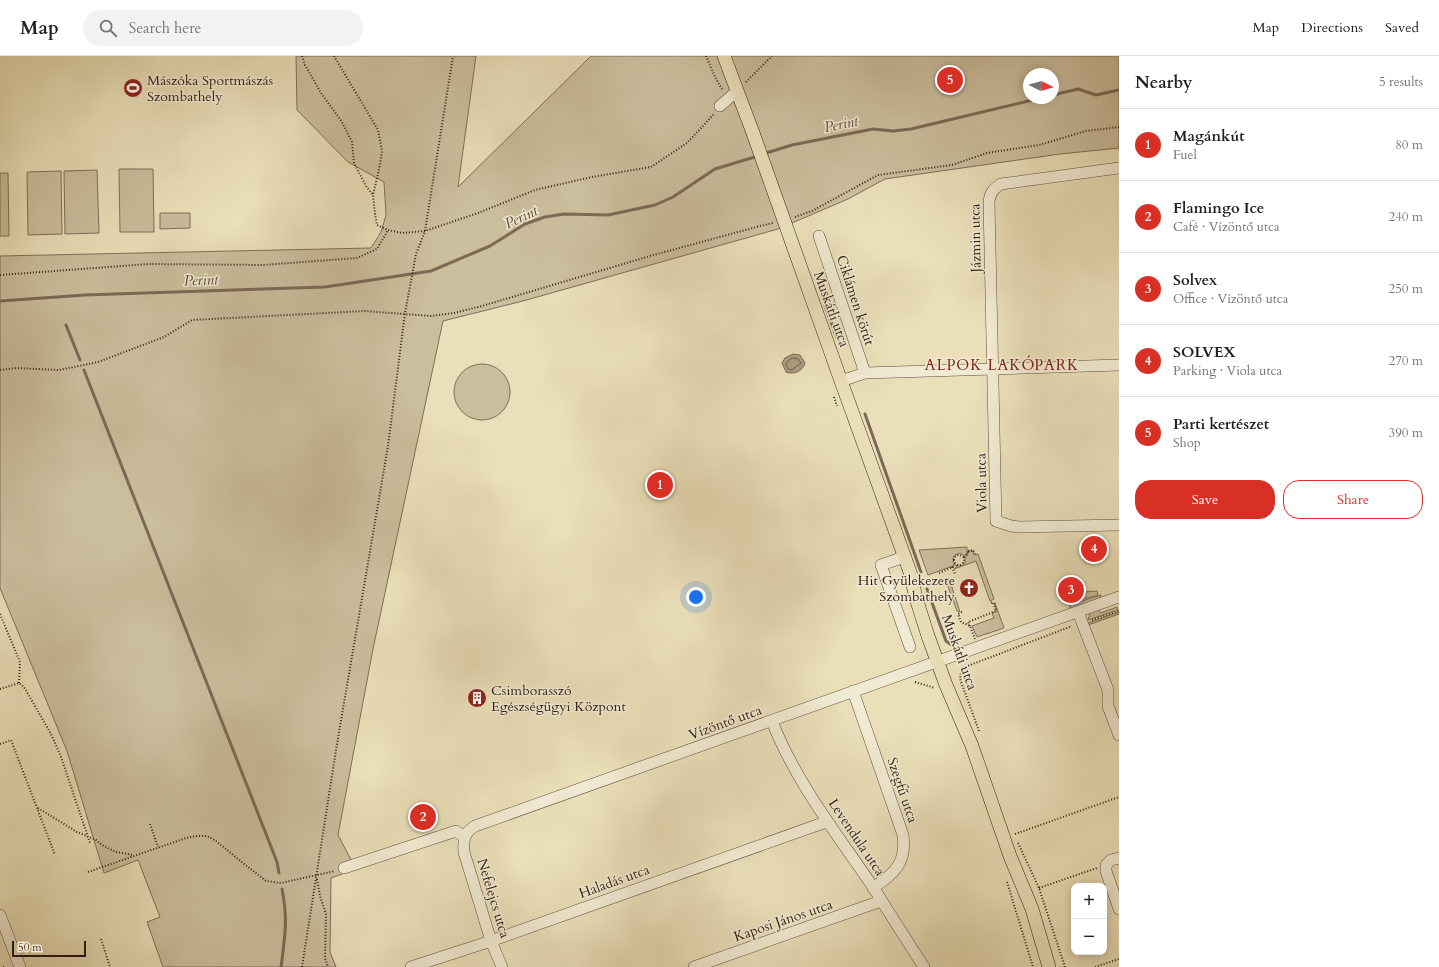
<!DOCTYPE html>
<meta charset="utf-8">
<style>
:root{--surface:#fff;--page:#f2f2f2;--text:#202124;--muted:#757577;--line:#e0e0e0;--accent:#d93025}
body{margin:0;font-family:Cardo,serif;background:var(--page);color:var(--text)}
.controls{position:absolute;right:12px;bottom:12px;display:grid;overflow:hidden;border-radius:8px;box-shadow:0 2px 10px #0003}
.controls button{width:36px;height:36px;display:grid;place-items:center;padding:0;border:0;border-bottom:1px solid var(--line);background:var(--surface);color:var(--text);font:20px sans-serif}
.compass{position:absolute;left:1023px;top:12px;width:36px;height:36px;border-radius:50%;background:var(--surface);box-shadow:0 2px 10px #0003;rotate:95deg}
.scale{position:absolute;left:12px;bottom:10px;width:74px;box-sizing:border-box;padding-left:4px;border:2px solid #331e13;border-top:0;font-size:11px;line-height:14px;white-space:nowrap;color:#331e13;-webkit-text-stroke:3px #f1ead2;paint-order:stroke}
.you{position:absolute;left:696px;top:541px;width:14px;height:14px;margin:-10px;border:3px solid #fff;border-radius:50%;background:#1a73e8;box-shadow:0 0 0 6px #1a73e833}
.badge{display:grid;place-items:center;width:26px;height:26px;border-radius:50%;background:var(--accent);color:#fff;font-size:13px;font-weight:700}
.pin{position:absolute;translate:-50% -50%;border:2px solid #fff;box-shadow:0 1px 4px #0006}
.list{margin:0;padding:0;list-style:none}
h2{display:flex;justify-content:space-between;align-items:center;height:52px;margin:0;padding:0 16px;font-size:17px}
h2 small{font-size:13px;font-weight:400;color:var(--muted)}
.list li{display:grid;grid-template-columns:26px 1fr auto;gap:12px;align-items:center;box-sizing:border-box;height:72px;padding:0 16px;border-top:1px solid var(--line)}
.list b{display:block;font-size:15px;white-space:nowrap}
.list p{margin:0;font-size:13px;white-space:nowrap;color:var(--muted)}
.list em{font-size:13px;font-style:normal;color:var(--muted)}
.actions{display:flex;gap:8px;padding:12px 16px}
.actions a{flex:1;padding:9px 0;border:1px solid var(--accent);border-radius:16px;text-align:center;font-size:14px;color:var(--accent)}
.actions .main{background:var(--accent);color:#fff}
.icon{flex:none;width:22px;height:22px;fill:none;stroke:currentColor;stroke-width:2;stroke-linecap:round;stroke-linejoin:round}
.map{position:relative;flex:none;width:1119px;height:911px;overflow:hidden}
header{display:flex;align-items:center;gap:24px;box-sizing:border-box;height:56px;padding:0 20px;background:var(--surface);border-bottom:1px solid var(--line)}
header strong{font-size:19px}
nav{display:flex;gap:22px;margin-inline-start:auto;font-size:14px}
.search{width:280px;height:36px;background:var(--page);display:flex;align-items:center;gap:10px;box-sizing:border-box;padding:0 14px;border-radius:22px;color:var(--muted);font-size:15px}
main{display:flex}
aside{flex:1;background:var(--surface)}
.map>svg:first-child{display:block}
</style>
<header>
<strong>Map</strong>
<div class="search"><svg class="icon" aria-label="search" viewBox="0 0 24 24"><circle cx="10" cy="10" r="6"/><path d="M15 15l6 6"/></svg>Search here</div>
<nav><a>Map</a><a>Directions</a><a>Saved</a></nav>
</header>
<main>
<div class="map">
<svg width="1119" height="911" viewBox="0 0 1119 911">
<rect width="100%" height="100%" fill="#eadfb9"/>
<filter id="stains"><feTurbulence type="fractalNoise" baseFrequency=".005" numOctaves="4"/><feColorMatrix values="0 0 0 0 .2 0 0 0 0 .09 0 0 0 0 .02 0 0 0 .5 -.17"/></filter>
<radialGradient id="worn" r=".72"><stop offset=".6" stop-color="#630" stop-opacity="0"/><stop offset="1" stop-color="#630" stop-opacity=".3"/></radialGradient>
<path fill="#cbbe9d" stroke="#7f6e58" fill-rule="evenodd" d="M296,0H476L458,131L591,0H1119V92L1060,98L885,123L848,143L778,173L523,245L443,265L373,593L338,779L356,813L331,822L330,896L336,911H163L147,866L160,861L138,804L104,817L67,695L0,532V200L371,192L381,176L386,159L384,126L348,106L297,54ZM1029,18H1053V42H1029Z
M119,113H153L154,176H120Z
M97,114L99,177L65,178L64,115Z
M61,115L62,178L28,179L27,116Z
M0,117H8L9,180H0Z
M160,157H190V172L160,173Z
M454 336a28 28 0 1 1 56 0a28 28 0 1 1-56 0Z
M967,491V497L964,500L960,497L955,499L953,503L954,508L953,510L928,519L919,494Z
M969,495H973L974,499L978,498L994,543L990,545L976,505L954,513L957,510H961L965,507V502Z
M947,522H949L960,556L957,555L946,525Z
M1097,535L1098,539L1076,545L1074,542H1071L1072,537Z
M1101,539L1100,543L1070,554V549Z
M994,547H995L1004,572L977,581L972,570L994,562L992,557L997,555Z
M1117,551L1118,554L1088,564L1090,556L1098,553L1101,557Z
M1119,556V558L1088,569V567Z"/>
<path fill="#ac9d81" stroke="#7c6a55" d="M793,298L800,299L805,307C803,315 794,319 786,316L782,307L785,302Z"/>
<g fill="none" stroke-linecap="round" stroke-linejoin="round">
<path stroke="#705e4a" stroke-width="1" d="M793,302L798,303L801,307L792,314L788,313L786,308L788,305Z"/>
<path stroke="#7c6a55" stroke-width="3" d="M1053,39L1078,33L1096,39L1119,34
M763,98L792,89L873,73L893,75L911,73L1041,42
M0,245L85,239L325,231L431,215L490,190L525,168L545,161L564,158L608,159L655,149L673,141L715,113L758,100
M825,250L837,282
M66,269L80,304
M84,314L277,806L279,817
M865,358L921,516
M927,533L946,585L953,590
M281,911C285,881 288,863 282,833"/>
<g stroke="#614e3c" stroke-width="12">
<path id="minor" d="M720,50L737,35
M1119,112L1001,128C993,133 990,137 989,146L996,465L1011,470L1019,471L1119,469
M819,180L865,317
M841,325L865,317L1119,309
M904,501L881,509L910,591
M1078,556L1108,634V650L1119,679
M853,635L903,779C907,808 894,817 873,832
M772,665C795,725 837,778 873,831C890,858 907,885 924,911
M1119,802L1111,804L1106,809V815L1119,853
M344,812L456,775L464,781
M0,859L20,911
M411,911L491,885L826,766
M502,911L491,885L464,796C463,784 464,777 475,770L1119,541
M694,911L881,845"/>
</g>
<g stroke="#331e13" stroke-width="14">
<path id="major" d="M724,0L753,77L841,325L910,516L916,542L928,580L946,629L972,690L1010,800L1032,853L1049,911"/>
</g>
<path stroke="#331e13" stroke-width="2" stroke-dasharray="1 2" stroke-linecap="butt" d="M302,0L305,9L321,37L342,66L352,86L354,107L366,130L373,139
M334,0L378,74L382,95L380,109L373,139L375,158L377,169L388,174L402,177L425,175L478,157L535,134L592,121L651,111L687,87L714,58
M706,0L715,21L723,35
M746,26L772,0
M795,161L812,155L878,119L952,109L987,97L1039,89L1086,75L1119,71
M0,219L149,208L263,209L357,202L377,193L388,174
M0,314L16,312L59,314L98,306L164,281L192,264L364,255L431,260L454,257L482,250L650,200L760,170L773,167
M834,341L837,350
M968,495L973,494L975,498
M954 504a5 5 0 1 1 10 0a5 5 0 1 1-10 0Z
M964,501L966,500L969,494
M952,511L955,518
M939,517L955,510L956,508
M962,556L958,558L961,566L970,570L975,583
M0,558L20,606L19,627
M1092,564L1119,555
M970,570L968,566L996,555L993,546L991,547
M915,626L935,632
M0,633L19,627L24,631L51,678L60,698L90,787
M979,675L960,623L961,617L965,611L1072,570
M0,688L11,684L55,799
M38,752L77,776L96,784L102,789L116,796L133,799
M150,768L158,791
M1015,778L1119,741
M1018,787L1039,832L1065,911
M88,816L186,782L197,780H207L216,785L243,807L266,825L281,827L335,815
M317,823L320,840L326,858L325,902L328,911
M1007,826L1033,911
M1039,832L1097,812
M101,883L110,911
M3,911H4
M302,911L337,688L388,390L405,257L416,198L425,175L453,0
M1095,911L1119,903"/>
<use href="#minor" stroke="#f1ead2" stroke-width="11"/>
<use href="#major" stroke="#eadfb9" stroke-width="13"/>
</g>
<defs>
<g id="stadium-disc" transform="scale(1)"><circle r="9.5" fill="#8f2418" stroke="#f1ead2"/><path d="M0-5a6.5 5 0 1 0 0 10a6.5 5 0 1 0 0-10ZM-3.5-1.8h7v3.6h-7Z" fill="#fff"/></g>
<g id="church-disc" transform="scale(1)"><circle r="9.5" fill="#8f2418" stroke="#f1ead2"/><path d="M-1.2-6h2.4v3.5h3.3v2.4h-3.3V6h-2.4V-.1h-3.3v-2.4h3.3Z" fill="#fff"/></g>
<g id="building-disc" transform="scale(1)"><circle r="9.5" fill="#8f2418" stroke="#f1ead2"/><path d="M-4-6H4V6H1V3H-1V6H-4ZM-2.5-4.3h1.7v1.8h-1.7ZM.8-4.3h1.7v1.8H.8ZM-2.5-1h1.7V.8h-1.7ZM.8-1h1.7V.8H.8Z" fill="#fff"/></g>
</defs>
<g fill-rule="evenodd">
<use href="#stadium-disc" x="133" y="32"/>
<use href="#church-disc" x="969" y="532"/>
<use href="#building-disc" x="477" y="642"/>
</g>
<g text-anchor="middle" stroke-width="3" stroke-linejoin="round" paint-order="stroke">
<g font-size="14" fill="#331e13" stroke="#f1ead2" text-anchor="start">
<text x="147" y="29">Mászóka Sportmászás<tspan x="147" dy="16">Szombathely</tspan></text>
<text x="955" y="529" text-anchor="end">Hit Gyülekezete<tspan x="955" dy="16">Szombathely</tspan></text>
<text x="491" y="639">Csimborasszó<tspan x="491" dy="16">Egészségügyi Központ</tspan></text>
</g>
<g font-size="14" fill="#331e13" stroke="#f1ead2">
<text transform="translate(975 182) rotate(-91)" y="5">Jázmin utca</text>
<text transform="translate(856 244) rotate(72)" y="5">Ciklámen körút</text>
<text transform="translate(832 253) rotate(70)" y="5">Muskátli utca</text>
<text transform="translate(981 427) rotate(-91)" y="5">Viola utca</text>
<text transform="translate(960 596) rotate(70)" y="5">Muskátli utca</text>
<text transform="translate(725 666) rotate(-20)" y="5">Vízöntő utca</text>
<text transform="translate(903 734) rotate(71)" y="5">Szegfű utca</text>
<text transform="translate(857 781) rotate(56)" y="5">Levendula utca</text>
<text transform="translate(614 825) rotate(-20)" y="5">Haladás utca</text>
<text transform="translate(494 842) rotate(73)" y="5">Nefelejcs utca</text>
<text transform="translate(783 864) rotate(-19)" y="5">Kaposi János utca</text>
</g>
<g font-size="15" font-style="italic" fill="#5d4a3a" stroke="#f1ead2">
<text transform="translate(841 68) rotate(-11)" y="5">Perint</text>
<text transform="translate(521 161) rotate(-25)" y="5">Perint</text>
<text transform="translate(201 224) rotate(-2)" y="5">Perint</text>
</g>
<g font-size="15" letter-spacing="1" fill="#7a1f14" stroke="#f1ead2">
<text x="1002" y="314">ALPOK LAKÓPARK</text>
</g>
</g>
<rect width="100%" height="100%" filter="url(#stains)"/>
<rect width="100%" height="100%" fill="url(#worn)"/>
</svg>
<div class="controls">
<button>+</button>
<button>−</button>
</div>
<svg class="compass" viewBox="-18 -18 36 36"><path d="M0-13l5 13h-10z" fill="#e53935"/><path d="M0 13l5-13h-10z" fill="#757577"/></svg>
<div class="scale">50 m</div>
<div class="you"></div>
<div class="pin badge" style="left:660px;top:429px">1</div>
<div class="pin badge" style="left:423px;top:761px">2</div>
<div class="pin badge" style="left:1071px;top:534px">3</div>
<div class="pin badge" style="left:1094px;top:493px">4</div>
<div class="pin badge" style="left:950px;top:24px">5</div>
</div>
<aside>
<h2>Nearby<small>5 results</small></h2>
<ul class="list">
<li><span class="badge">1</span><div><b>Magánkút</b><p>Fuel</p></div><em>80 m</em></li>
<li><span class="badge">2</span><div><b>Flamingo Ice</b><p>Café · Vízöntő utca</p></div><em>240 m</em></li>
<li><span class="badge">3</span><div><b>Solvex</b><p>Office · Vízöntő utca</p></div><em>250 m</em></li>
<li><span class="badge">4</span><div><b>SOLVEX</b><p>Parking · Viola utca</p></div><em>270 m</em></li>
<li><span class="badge">5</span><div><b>Parti kertészet</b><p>Shop</p></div><em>390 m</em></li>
</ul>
<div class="actions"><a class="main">Save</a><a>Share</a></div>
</aside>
</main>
